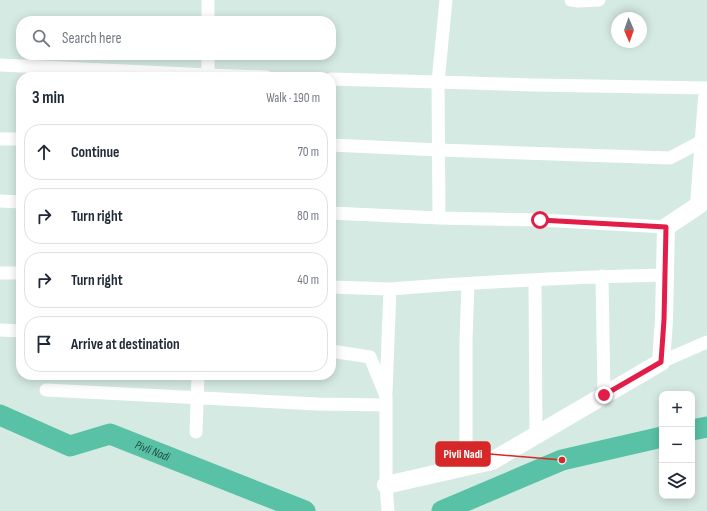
<!DOCTYPE html>
<meta charset="utf-8">
<style>
:root{--surface:#fff;--page:#f6f6f7;--text:#1f2937;--muted:#747a83;--line:#e0e1e3}
body{margin:0;font-family:"Sofia Sans Condensed",sans-serif;background:var(--page);color:var(--text)}
.controls{position:absolute;right:12px;bottom:12px;display:grid;overflow:hidden;border-radius:8px;box-shadow:0 2px 10px #0003}
.controls button{width:36px;height:36px;display:grid;place-items:center;padding:0;border:0;border-bottom:1px solid var(--line);background:var(--surface);color:var(--text);font:20px sans-serif}
.compass{position:absolute;left:611px;top:12px;width:36px;height:36px;border-radius:50%;background:var(--surface);box-shadow:0 2px 10px #0003;rotate:178deg}
.stop{position:absolute;width:12px;height:12px;margin:-9px;border:3px solid #e11d48;border-radius:50%;background:#fff}
.stop.end{background:#e11d48;border-color:#fff;box-shadow:0 1px 4px #0008}
.list{margin:0;padding:0;list-style:none}
h2{display:flex;justify-content:space-between;align-items:center;height:52px;margin:0;padding:0 16px;font-size:17px}
h2 small{font-size:13px;font-weight:400;color:var(--muted)}
.list li{display:grid;grid-template-columns:26px 1fr auto;gap:12px;align-items:center;box-sizing:border-box;height:56px;margin:0 8px 8px;padding:0 8px;border:1px solid var(--line);border-radius:16px}
.list b{display:block;font-size:15px;white-space:nowrap}
.list em{font-size:13px;font-style:normal;color:var(--muted)}
.icon{flex:none;width:22px;height:22px;fill:none;stroke:currentColor;stroke-width:2;stroke-linecap:round;stroke-linejoin:round}
.map{position:relative;flex:none;width:707px;height:511px;overflow:hidden}
.search{position:absolute;background:var(--surface);box-shadow:0 2px 10px #0003;left:16px;top:16px;width:320px;height:44px;display:flex;align-items:center;gap:10px;box-sizing:border-box;padding:0 14px;border-radius:16px;color:var(--muted);font-size:15px}
.panel{position:absolute;background:var(--surface);box-shadow:0 2px 10px #0003;left:16px;top:72px;width:320px;height:308px;border-radius:16px}
.map>svg:first-child{display:block}
</style>
<div class="map">
<svg width="707" height="511" viewBox="0 0 707 511">
<rect width="100%" height="100%" fill="#d5eae2"/>
<g fill="none" stroke-linecap="round" stroke-linejoin="round">
<g stroke="#59c1a5" stroke-width="21">
<path id="s1" d="M0,415L70,446L110,434L305,511"/>
<path d="M692,430L707,427"/>
<path d="M442,511L562,460L662,437"/>
</g>
<path stroke="#fff" stroke-width="13" d="M208,0V21
M446,0L438,82L535,85L707,88
M571,0L578,1L599,0
M208,55V77
M0,65L208,75L266,77
M331,79L438,82L439,218L331,213
M0,139H21
M331,145L439,150L670,158L704,140
M0,201L21,202
M439,218L540,220L666,227
M0,273H21
M602,276L604,395
M535,280L536,435
M331,287L390,289L386,392
M390,289C482,282 573,277 665,275
M0,330L21,331
M331,351L370,357L386,396V485L388,511
M661,362L707,342
M46,390L317,404L386,405
M196,432L198,375
M466,467V340L468,284"/>
<path stroke="#fff" stroke-width="18" d="M386,485L492,461L661,362L664,320L666,227L699,205L707,98"/>
</g>
<g fill="none" stroke-linecap="round" stroke-linejoin="round">
<path stroke="#e11d48" stroke-width="5" d="M540,220L666,227L664,320L661,362L604,395"/>
</g>
<g text-anchor="middle" stroke-width="4" stroke-linejoin="round" paint-order="stroke">
<g font-size="12" font-style="italic" fill="#1f4c40" stroke="#e2f7f0">
<text dy="4" stroke="none"><textPath href="#s1" startOffset="164">Pivli Nadi</textPath></text>
</g>
</g>
<path fill="none" stroke="#d62828" stroke-width="1.5" d="M562 460L490 454"/>
<circle fill="#d62828" stroke="#e2f7f0" stroke-width="1.5" cx="562" cy="460" r="4"/>
<rect fill="#d62828" stroke="#d62828" stroke-width="1.5" x="436" y="442" width="54" height="24" rx="4"/>
<g font-size="12" text-anchor="middle" font-weight="bold" fill="#fff">
<text x="463" y="458">Pivli Nadi</text>
</g>
</svg>
<div class="controls">
<button>+</button>
<button>−</button>
<button><svg class="icon" aria-label="layers" viewBox="0 0 24 24"><path d="M12 4l9 5-9 5-9-5zM3 14l9 5 9-5"/></svg></button>
</div>
<svg class="compass" viewBox="-18 -18 36 36"><path d="M0-13l5 13h-10z" fill="#e53935"/><path d="M0 13l5-13h-10z" fill="#747a83"/></svg>
<div class="stop" style="left:540px;top:220px"></div>
<div class="stop end" style="left:604px;top:395px"></div>
<div class="search"><svg class="icon" aria-label="search" viewBox="0 0 24 24"><circle cx="10" cy="10" r="6"/><path d="M15 15l6 6"/></svg>Search here</div>
<section class="panel">
<h2>3 min<small>Walk · 190 m</small></h2>
<ul class="list">
<li><svg class="icon" aria-label="ahead" viewBox="0 0 24 24"><path d="M12 20V5M6 11l6-6 6 6"/></svg><div><b>Continue</b></div><em>70 m</em></li>
<li><svg class="icon" aria-label="right" viewBox="0 0 24 24"><path d="M7 20v-9h11M14 6l5 5-5 5"/></svg><div><b>Turn right</b></div><em>80 m</em></li>
<li><svg class="icon" aria-label="right" viewBox="0 0 24 24"><path d="M7 20v-9h11M14 6l5 5-5 5"/></svg><div><b>Turn right</b></div><em>40 m</em></li>
<li><svg class="icon" aria-label="arrive" viewBox="0 0 24 24"><path d="M6 21V4h12l-3 4 3 4H6"/></svg><div><b>Arrive at destination</b></div></li>
</ul>
</section>
</div>
